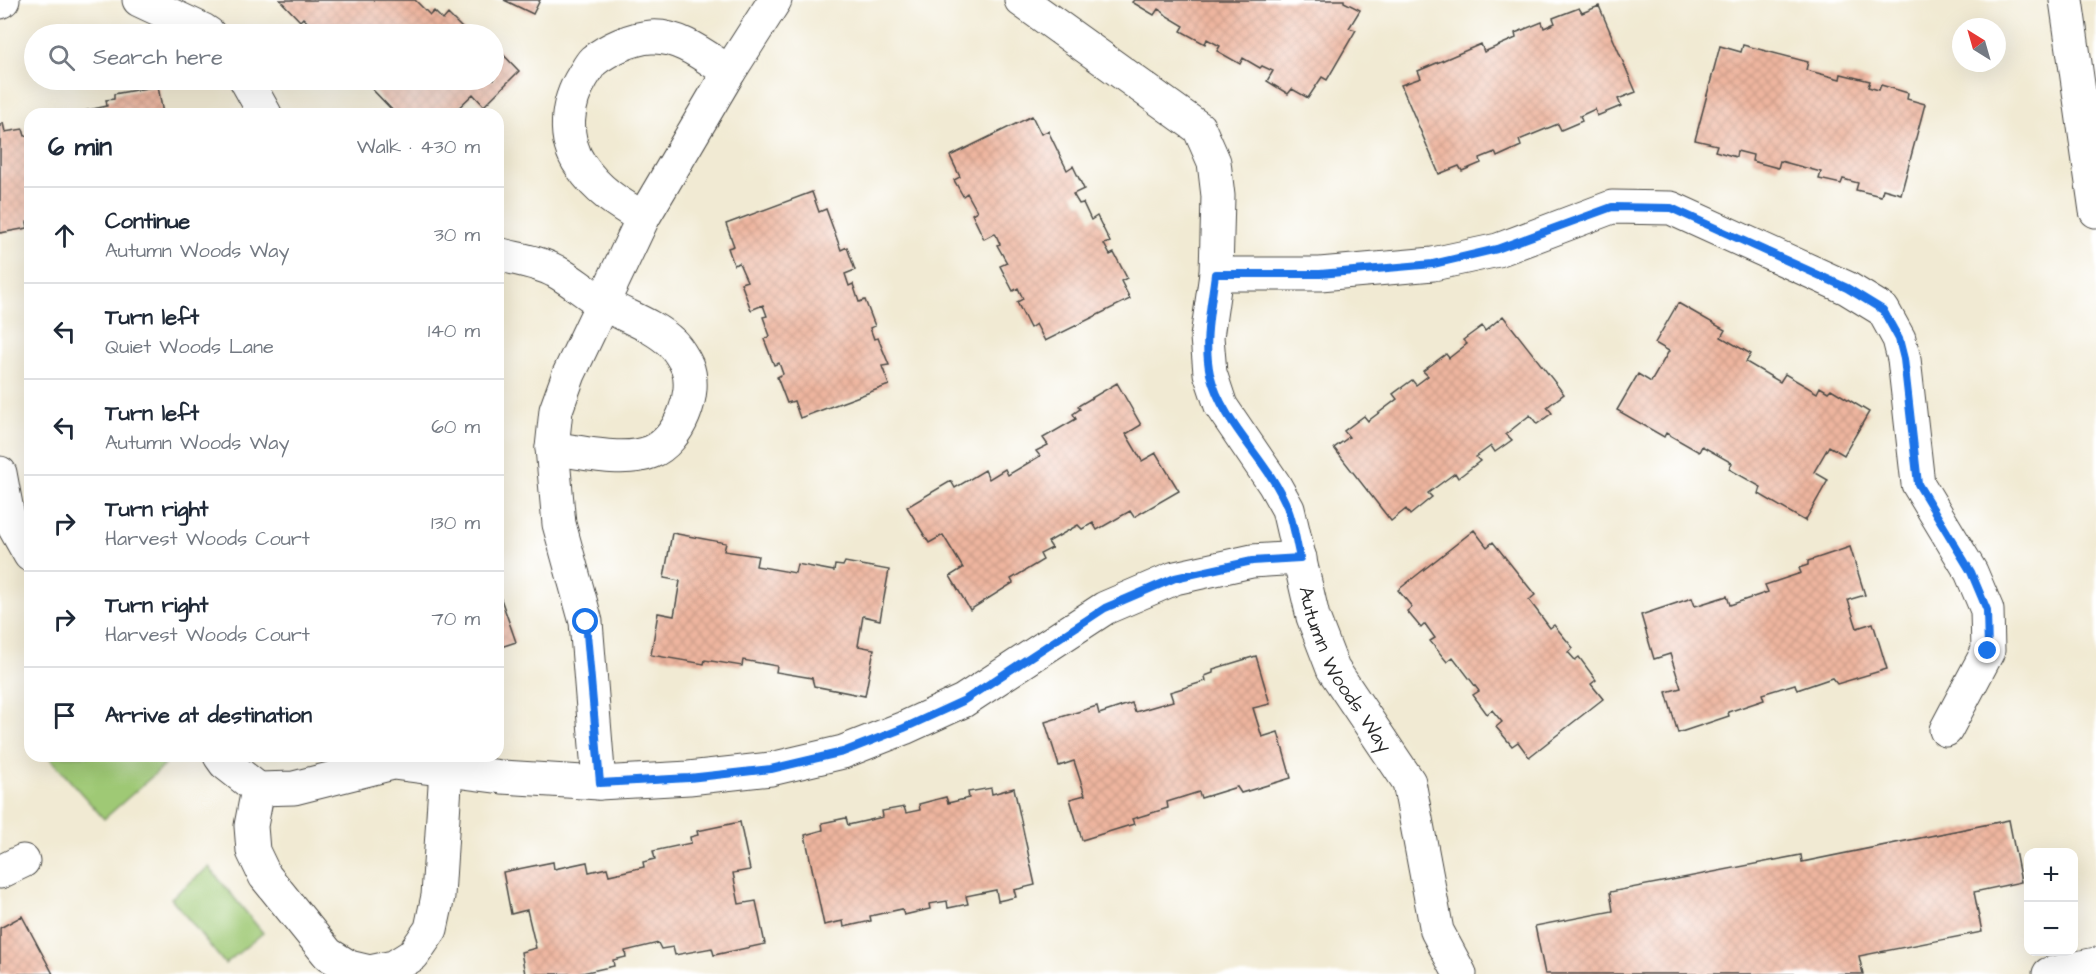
<!DOCTYPE html>
<meta charset="utf-8">
<style>
:root{--surface:#fff;--page:#f6f6f7;--text:#1f2937;--muted:#747a83;--line:#e0e1e3}
body{margin:0;font-family:"Architects Daughter",sans-serif;background:var(--page);color:var(--text)}
.controls{position:absolute;right:18px;bottom:18px;display:grid;overflow:hidden;border-radius:12px;box-shadow:0 6px 24px #0002}
.controls button{width:54px;height:54px;display:grid;place-items:center;padding:0;border:0;border-bottom:2px solid var(--line);background:var(--surface);color:var(--text);font:30px sans-serif}
.compass{position:absolute;left:1952px;top:18px;width:54px;height:54px;border-radius:50%;background:var(--surface);box-shadow:0 6px 24px #0002;rotate:323deg}
.stop{position:absolute;width:18px;height:18px;margin:-14px;border:4px solid #1a73e8;border-radius:50%;background:#fff}
.stop.end{background:#1a73e8;border-color:#fff;box-shadow:0 2px 6px #0008}
.list{margin:0;padding:0;list-style:none}
h2{display:flex;justify-content:space-between;align-items:center;height:78px;margin:0;padding:0 24px;font-size:26px}
h2 small{font-size:20px;font-weight:400;color:var(--muted)}
.list li{display:grid;grid-template-columns:39px 1fr auto;gap:18px;align-items:center;box-sizing:border-box;height:96px;padding:0 24px;border-top:2px solid var(--line)}
.list b{display:block;font-size:22px;white-space:nowrap}
.list p{margin:0;font-size:20px;white-space:nowrap;color:var(--muted)}
.list em{font-size:20px;font-style:normal;color:var(--muted)}
.icon{flex:none;width:33px;height:33px;fill:none;stroke:currentColor;stroke-width:2;stroke-linecap:round;stroke-linejoin:round}
.map{position:relative;flex:none;width:2096px;height:974px;overflow:hidden}
.search{position:absolute;background:var(--surface);box-shadow:0 6px 24px #0002;left:24px;top:24px;width:480px;height:66px;display:flex;align-items:center;gap:15px;box-sizing:border-box;padding:0 21px;border-radius:33px;color:var(--muted);font-size:22px}
.panel{position:absolute;background:var(--surface);box-shadow:0 6px 24px #0002;left:24px;top:108px;width:480px;height:654px;border-radius:18px}
.map>svg:first-child{display:block}
</style>
<div class="map">
<svg width="2096" height="974" viewBox="0 0 2096 974">
<defs>
<pattern id="building-cross-hatch" width="8" height="8" patternUnits="userSpaceOnUse" patternTransform="scale(1.5)"><rect width="8" height="8" fill="#eeb59f"/><path d="M0 0l8 8M0 8l8-8" fill="none" stroke="#cc9c89"/></pattern>
</defs>
<rect width="100%" height="100%" fill="#fff"/>
<filter id="ink" filterUnits="userSpaceOnUse"><feTurbulence type="fractalNoise" baseFrequency=".0167" numOctaves="2"/><feDisplacementMap in="SourceGraphic" scale="12" xChannelSelector="R" yChannelSelector="G"/><feConvolveMatrix kernelMatrix="1 2 1 2 8 2 1 2 1" color-interpolation-filters="sRGB"/></filter>
<filter id="wash" filterUnits="userSpaceOnUse"><feTurbulence type="fractalNoise" baseFrequency=".008" numOctaves="4" result="noise"/><feDisplacementMap in="SourceGraphic" scale="24" xChannelSelector="R" yChannelSelector="G"/><feGaussianBlur stdDeviation="1.35" result="paint"/><feColorMatrix in="noise" values="0 0 0 0 0 0 0 0 0 0 0 0 0 0 0 0 0 1.4 0 .05"/><feComposite in="paint" operator="in"/></filter>
<g filter="url(#wash)">
<rect width="100%" height="100%" fill="#f1ead3"/>
<path fill="#9fc975" stroke="#657a50" stroke-width="1.5" d="M48,756H157L165,765L104,819Z
M209,867L263,933L225,964L171,898Z"/>
<g id="blocks">
<path fill="url(#building-cross-hatch)" d="M280,0H415L430,15L434,11L443,20L448,14L468,34H320L303,18L300,21Z
M504,0H540L533,14Z
M1134,0H1344V2L1360,10L1349,28L1356,30L1327,80L1322,77L1308,98L1292,89L1288,94L1267,81L1273,71L1262,66L1260,68L1243,58L1240,64L1217,51L1220,46L1207,39L1205,44L1181,31L1184,26L1167,16L1163,12L1158,9L1154,15L1132,2Z
M1599,6L1636,92L1618,99L1621,106L1597,116L1595,109L1580,116L1582,121L1561,130L1558,124L1519,140L1521,146L1497,157L1495,152L1480,158L1481,163L1462,171L1459,166L1439,174L1401,85L1421,78L1418,71L1481,44L1484,52L1516,38L1515,33L1542,22L1544,28L1555,23L1553,18L1579,8L1582,13Z
M494,45L519,71L484,106L473,94L452,114H396L372,89L379,83L375,80H494Z
M1743,45L1808,62L1806,70L1840,79L1841,74L1870,81L1868,87L1879,90L1881,85L1908,93L1907,99L1925,104L1901,194L1883,189L1881,196L1856,190L1858,183L1843,179L1841,184L1819,179L1821,172L1780,161L1778,168L1752,161L1753,155L1737,151L1736,157L1715,151L1717,145L1695,140L1720,46L1741,52Z
M158,86L163,114H70L107,106L106,100L114,99V94Z
M1032,116L1041,134L1048,131L1067,170L1073,166L1084,189L1073,194L1079,204L1083,203L1091,220L1097,216L1110,242L1104,244L1110,255L1114,253L1127,278L1121,281L1130,299L1045,341L1036,324L1030,328L1017,302L1023,299L1018,288L1013,291L1000,266L1007,263L997,245L1000,244L995,233L984,239L972,214L977,211L967,193L963,196L954,180L960,177L950,156Z
M3,123L5,132L23,129L25,136L30,135V221L27,222L28,228L0,233V124Z
M812,192L819,212L826,209L841,250L847,247L855,270L845,274L849,286L853,284L859,302L865,300L875,326L870,328L874,339L878,338L889,365L882,366L889,385L800,418L794,401L787,403L777,377L783,374L779,363L774,365L764,339L770,336L763,317L767,316L763,305L751,310L741,283L747,281L739,263L734,265L728,248L734,246L726,224Z
M1678,303L1725,330L1721,337L1751,354L1746,362L1780,382L1785,374L1817,393L1820,387L1828,392L1831,389L1869,412L1844,455L1829,446L1814,472L1828,480L1805,521L1759,494L1761,487L1729,469L1732,463L1702,446L1699,452L1666,433L1664,437L1617,410L1638,374L1651,382L1669,351L1655,343Z
M1503,316L1564,394L1547,407L1552,413L1537,424L1530,415L1506,434L1512,440L1495,452L1491,446L1476,457L1480,461L1458,478L1455,473L1428,493L1432,497L1410,515L1406,509L1391,521L1334,448L1349,437L1344,431L1364,416L1368,421L1397,399L1393,394L1412,380L1416,385L1428,376L1423,371L1446,354L1449,358L1467,344L1463,340L1482,326L1485,331Z
M1117,383L1141,425L1126,434L1142,461L1156,453L1179,491L1134,517L1130,511L1097,530L1093,523L1082,529L1078,525L1048,542L1052,548L1040,554L1043,560L1011,579L1013,583L970,610L950,576L963,568L943,535L929,543L907,507L951,481L955,488L985,470L989,479L1005,469L1008,475L1040,456L1036,451L1048,445L1043,438L1076,419L1073,414L1080,409L1078,406Z
M1474,530L1487,547L1493,542L1535,595L1529,600L1550,628L1554,625L1573,648L1568,652L1575,660L1579,657L1596,680L1591,684L1603,699L1529,757L1518,742L1512,746L1496,727L1502,722L1492,710L1487,714L1473,695L1479,691L1453,657L1447,662L1430,641L1435,638L1425,624L1421,628L1407,611L1412,607L1398,590Z
M672,533L726,543L724,551L758,556L756,566L795,573L797,564L834,571L835,565L843,566L845,562L889,570L880,620L863,616L858,646L874,649L865,696L814,686L812,678L776,672L777,666L743,660L742,666L705,660L704,664L651,655L658,613L674,616L680,581L664,578Z
M1850,547L1865,595L1848,600L1857,628L1873,623L1887,669L1837,684L1832,678L1797,690L1795,684L1762,694L1764,700L1728,712L1729,716L1678,733L1666,692L1681,688L1670,654L1654,659L1641,615L1692,598L1695,606L1727,596L1730,605L1768,592L1765,585L1801,573L1799,568L1808,565V561Z
M501,599L516,642L498,648V600Z
M1256,656L1270,704L1253,708L1262,737L1278,732L1291,778L1241,793L1237,787L1201,798L1199,792L1167,802L1168,808L1132,819L1134,824L1082,840L1070,799L1085,795L1074,761L1059,766L1045,722L1097,706L1099,714L1132,703L1135,712L1173,701L1170,692L1206,681L1205,676L1213,673V669Z
M991,788L992,794L1014,788L1035,885L1014,890L1016,897L998,901L996,890L966,896L968,904L948,908L947,901L929,904L930,909L904,915L902,909L870,916L871,921L844,927L843,921L824,925L805,835L823,830L822,823L846,818L848,825L883,817L882,811L904,807L906,813L920,810L919,804L946,797L948,803L969,798L968,792Z
M2009,820L2021,882L1974,892L1982,932L1859,956L1863,974H1545L1535,926L1613,911L1610,892L1801,855L1802,862Z
M740,822L750,870L733,873L739,904L756,901L765,944L714,955L712,948L675,955L673,947L661,949L658,943L625,951L626,957L613,960L614,966L578,974H525L521,952L536,948L527,910L511,914L503,872L553,862L554,869L587,862L589,872L607,868L609,875L644,867L643,862L655,859L653,851L691,843L690,837L698,835L697,831Z
M22,916L53,974H0V928Z"/>
</g>
</g>
<g filter="url(#ink)">
<use href="#blocks" fill-opacity="0" stroke="#494844" stroke-width="1.5"/>
<g fill="none" stroke-linecap="round" stroke-linejoin="round">
<g stroke="#494844" stroke-width="35">
<g id="minor">
<path d="M139,0L203,30L209,34"/>
<path id="s1" d="M1021,0L1199,128L1214,162L1218,196L1216,274L1207,337L1210,373L1221,406L1274,484L1288,509L1313,617L1333,669L1409,782L1437,931L1460,974"/>
<path d="M2066,0L2096,211"/>
<path d="M0,2L3,0"/>
<path d="M246,80L265,114"/>
<path d="M643,218C618,203 598,191 581,166C562,139 566,103 583,76C586,72 589,65 593,61C608,49 632,38 651,37C680,35 707,58 729,72"/>
<path d="M498,254C516,259 539,262 555,271C572,280 587,294 604,304C627,317 653,325 672,343C677,348 684,359 687,366C698,393 679,441 651,452C624,463 580,452 552,448"/>
<path d="M1216,274H1320L1433,264L1498,250L1612,207L1671,208L1847,288L1883,310L1899,339L1904,359L1918,484L1971,572L1987,610L1988,651L1946,730"/>
<path d="M0,473L8,516L30,555"/>
<path d="M220,756L225,763L258,789L294,788L393,763L502,777L599,783L689,778L771,769L843,752L904,728L963,701L1105,608L1175,578L1252,561L1300,558"/>
<path d="M599,783L586,622L559,524L552,448L556,410L569,374L643,218L729,72L775,0"/>
<path d="M258,789L251,826L253,851L265,876L328,954L349,967L370,972L394,967L413,955L431,929L438,896L446,769"/>
<path d="M0,872L23,861"/>
<path d="M2049,974L2096,964"/>
</g>
</g>
<use href="#minor" stroke="#fff" stroke-width="33"/>
</g>
</g>
<g fill="none" stroke-linecap="round" stroke-linejoin="round" filter="url(#ink)">
<path stroke="#1a73e8" stroke-width="8" d="M586,622L600,783L689,778L771,769L843,752L904,728L963,701L1105,608L1175,578L1252,561L1300,558C1296,542 1294,524 1288,509C1269,460 1223,426 1210,374C1203,342 1211,307 1215,274H1320L1433,264L1497,249L1612,207L1671,208L1847,288L1883,310L1899,339L1904,359L1918,484L1971,572L1987,610L1988,651"/>
</g>
<g text-anchor="middle" stroke-width="4.5" stroke-linejoin="round" paint-order="stroke">
<g font-size="20" fill="#2b2b2b" stroke="#fff">
<text dy="7" stroke="none"><textPath href="#s1" startOffset="798">Autumn Woods Way</textPath></text>
</g>
</g>
</svg>
<div class="controls">
<button>+</button>
<button>−</button>
</div>
<svg class="compass" viewBox="-18 -18 36 36"><path d="M0-13l5 13h-10z" fill="#e53935"/><path d="M0 13l5-13h-10z" fill="#747a83"/></svg>
<div class="stop" style="left:586px;top:622px"></div>
<div class="stop end" style="left:1988px;top:651px"></div>
<div class="search"><svg class="icon" aria-label="search" viewBox="0 0 24 24"><circle cx="10" cy="10" r="6"/><path d="M15 15l6 6"/></svg>Search here</div>
<section class="panel">
<h2>6 min<small>Walk · 430 m</small></h2>
<ul class="list">
<li><svg class="icon" aria-label="ahead" viewBox="0 0 24 24"><path d="M12 20V5M6 11l6-6 6 6"/></svg><div><b>Continue</b><p>Autumn Woods Way</p></div><em>30 m</em></li>
<li><svg class="icon" aria-label="left" viewBox="0 0 24 24"><path d="M17 20v-9H6M10 6l-5 5 5 5"/></svg><div><b>Turn left</b><p>Quiet Woods Lane</p></div><em>140 m</em></li>
<li><svg class="icon" aria-label="left" viewBox="0 0 24 24"><path d="M17 20v-9H6M10 6l-5 5 5 5"/></svg><div><b>Turn left</b><p>Autumn Woods Way</p></div><em>60 m</em></li>
<li><svg class="icon" aria-label="right" viewBox="0 0 24 24"><path d="M7 20v-9h11M14 6l5 5-5 5"/></svg><div><b>Turn right</b><p>Harvest Woods Court</p></div><em>130 m</em></li>
<li><svg class="icon" aria-label="right" viewBox="0 0 24 24"><path d="M7 20v-9h11M14 6l5 5-5 5"/></svg><div><b>Turn right</b><p>Harvest Woods Court</p></div><em>70 m</em></li>
<li><svg class="icon" aria-label="arrive" viewBox="0 0 24 24"><path d="M6 21V4h12l-3 4 3 4H6"/></svg><div><b>Arrive at destination</b></div></li>
</ul>
</section>
</div>
